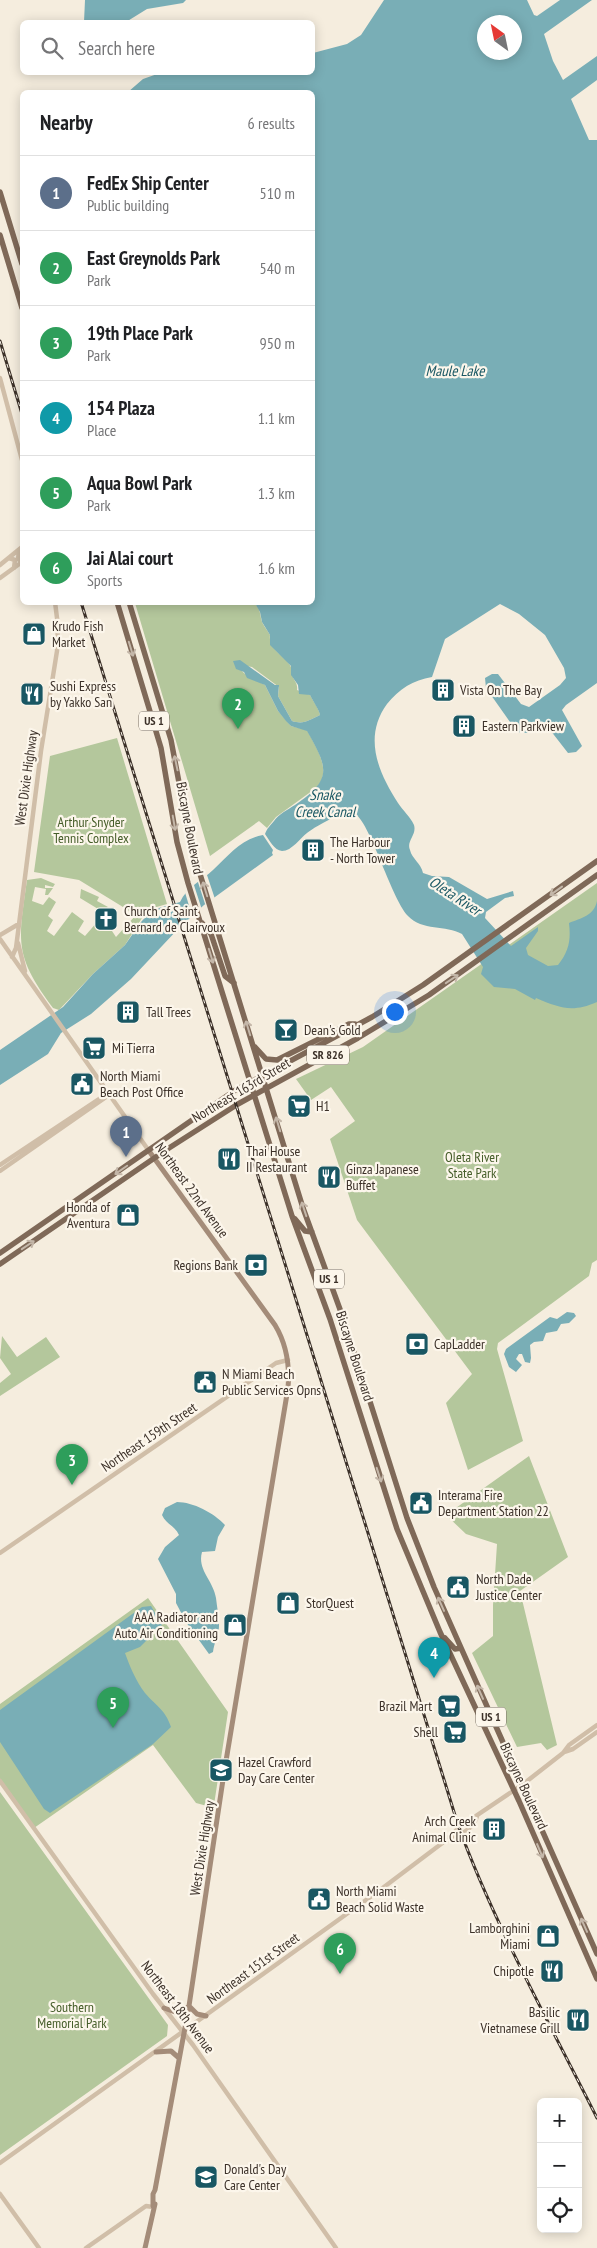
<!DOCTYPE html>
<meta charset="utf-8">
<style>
:root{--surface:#fff;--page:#f2f2f2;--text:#202124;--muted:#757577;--line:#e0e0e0;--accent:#ea580c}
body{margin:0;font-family:"PT Sans Narrow",sans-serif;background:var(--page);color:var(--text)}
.controls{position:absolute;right:15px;bottom:15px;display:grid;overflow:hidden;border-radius:8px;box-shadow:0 2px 12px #0003}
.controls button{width:45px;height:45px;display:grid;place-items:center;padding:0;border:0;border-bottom:1px solid var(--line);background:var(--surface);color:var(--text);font:25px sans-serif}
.compass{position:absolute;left:477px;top:15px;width:45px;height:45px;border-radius:50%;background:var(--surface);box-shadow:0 2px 12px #0003;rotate:327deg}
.you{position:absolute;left:394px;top:1011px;width:18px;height:18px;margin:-12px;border:4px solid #fff;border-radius:50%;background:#1a73e8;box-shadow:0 0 0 8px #1a73e833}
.badge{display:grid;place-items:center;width:32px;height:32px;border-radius:50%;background:var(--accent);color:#fff;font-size:16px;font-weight:700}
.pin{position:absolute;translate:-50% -41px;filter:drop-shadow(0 1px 2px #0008)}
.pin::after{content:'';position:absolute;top:26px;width:18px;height:15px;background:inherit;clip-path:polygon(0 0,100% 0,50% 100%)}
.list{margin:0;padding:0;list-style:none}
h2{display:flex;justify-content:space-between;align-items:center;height:65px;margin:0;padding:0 20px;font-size:21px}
h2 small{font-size:16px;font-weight:400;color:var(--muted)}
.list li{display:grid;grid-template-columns:32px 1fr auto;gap:15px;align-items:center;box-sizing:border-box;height:75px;padding:0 20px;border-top:1px solid var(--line)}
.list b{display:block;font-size:19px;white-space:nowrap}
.list p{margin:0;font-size:16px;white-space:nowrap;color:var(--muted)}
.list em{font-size:16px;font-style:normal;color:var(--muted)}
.icon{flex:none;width:28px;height:28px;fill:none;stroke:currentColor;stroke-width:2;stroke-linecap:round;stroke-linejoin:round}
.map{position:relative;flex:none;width:597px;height:2248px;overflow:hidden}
.search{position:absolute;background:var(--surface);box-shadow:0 2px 12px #0003;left:20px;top:20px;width:295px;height:55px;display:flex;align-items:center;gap:12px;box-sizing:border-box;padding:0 18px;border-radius:8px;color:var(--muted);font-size:19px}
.panel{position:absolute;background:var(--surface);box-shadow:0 2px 12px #0003;left:20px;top:90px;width:295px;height:515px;border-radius:8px}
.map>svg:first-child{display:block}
</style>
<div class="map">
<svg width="597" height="2248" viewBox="0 0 597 2248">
<rect width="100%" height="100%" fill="#f5edde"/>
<path fill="#b4c79c" d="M252,602C262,607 259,616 263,624C265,628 268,631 270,635C268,650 286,656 291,667C292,670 291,673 292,675C294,681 298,683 297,690L310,695C313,701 319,709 320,715C309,720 304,725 292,721L278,696L279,687L252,667L235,664L245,674L265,685L278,711L291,726L307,730C316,747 333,772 316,788L276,817L267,828L259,821L210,856L135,603Z
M117,738L167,904L153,908L142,918L125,945L93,974L59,1010L53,1008C14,955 18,943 27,880L41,878L55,884L53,887L45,885V888H53L48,895H45L46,889L35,887L32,901L43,905L49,897L56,902L48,916L53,920L47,931L54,936L72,912L84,921L78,931L85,936L98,921L102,923L104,920L106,921L104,925L110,928L116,937L136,915L79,880L34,872L50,756Z
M597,883V1260L592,1263L589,1276L498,1343L497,1349L523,1441L468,1470L446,1403L472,1374L357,1220L330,1139L355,1121L331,1087L311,1100L296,1079L363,1047Z
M81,889L99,897L97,901L108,907L103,912L80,898Z
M2,1336L17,1357L46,1337L60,1357L0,1396V1383L11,1374L0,1358Z
M529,1456L568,1557L520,1591L557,1745L547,1750L541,1743L517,1747L472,1653L493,1636V1605L497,1544L466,1534L446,1515Z
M148,1598L228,1712L214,1805L211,1807L196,1803L153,1745L34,1828L0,1781V1704Z
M0,1792L168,2025L167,2036L0,2155Z"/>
<path fill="#79aeb6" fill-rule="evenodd" d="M85,0H186L183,3L147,9L126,22H84Z
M384,0H527L534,15L537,16L560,0H592L544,34L553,61L563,80L597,56V80L571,99L589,140H597V683L566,705L562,710L582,746L576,752L568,753L547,726C539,722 533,728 527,733L517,732L486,688L485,678L492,674H498L521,704L529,707L560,685L566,678L564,668L545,635L519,614L500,604L445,639L432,677C413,680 399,689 387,704C363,737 378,772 398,803C403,811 410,816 414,825C417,835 406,841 410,850C412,859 421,863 423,873L432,876L449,877L487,899L513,891L514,896L505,898L486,912L485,918L511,946L538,927V931L526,948L528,955L548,966L558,965C569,951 571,940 569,923C581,918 594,916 597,901V1002C572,1013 560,1008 536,998L535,1000L515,989L494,987L481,974L483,967L462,934C446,925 422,931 408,916C390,896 370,821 354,813C346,809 314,827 307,833C300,838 292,851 282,851C274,850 270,841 265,834C267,828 270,826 274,821C279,814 287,810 295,805C333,779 328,768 307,731L291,726L286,721L278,711L265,685L247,678L244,672L236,669L233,661L240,660L275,685H279L278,696L292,721C304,725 309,720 320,715C319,710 313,701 310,695L299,694L298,685L291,675V666L270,645V635L262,622L260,612L256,605L252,603L312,602V92H128L143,79L160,73L312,72L313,53L347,44L361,35ZM484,22H514V52H484Z
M263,835L273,850L272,853L273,855L204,905L178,929L131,979L91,1014L61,1033L48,1054L0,1085V1050L63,1007L93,974L125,945L141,922L152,910L180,902C187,887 201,881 213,870C229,855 241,839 263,835Z
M567,1312L574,1313L576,1316L569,1323L561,1324L557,1331L546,1333L543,1341L534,1342L530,1345L531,1358L530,1363L525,1362L522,1354H519L516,1359L522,1365L516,1372L509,1367L504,1354L506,1349L550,1317L557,1319Z
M177,1502C193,1502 214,1513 225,1525L218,1537L215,1551L202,1552C197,1570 213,1580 216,1598C217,1607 219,1617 219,1626C219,1634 214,1643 213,1652L209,1654L186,1622L176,1603V1594L158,1559L165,1547L179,1535C175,1526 166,1524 162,1515L165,1508Z
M151,1606L162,1625L140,1647L125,1653C130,1667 136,1681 145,1693C156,1706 165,1709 171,1727L153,1744L50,1813L44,1809L0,1742V1710L142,1607Z"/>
<path fill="#f5edde" d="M19,252H22V274L6,276L0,258Z
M206,872L215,899L206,907L197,879Z
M193,882L202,910L193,919L184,889Z"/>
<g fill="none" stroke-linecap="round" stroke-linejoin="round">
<path stroke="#d0bea8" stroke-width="4.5" d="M0,378L22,460
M19,551L18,559L22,562
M9,558L15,560L14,568
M0,565L22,547
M0,578L22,562
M0,935L17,925
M0,939L149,1151
M18,943L25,971
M12,957L16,948L41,751L57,651L58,626L55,602
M0,1165L102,1097L109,1095
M0,1171L109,1095
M0,1553L276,1363L288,1360
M564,1752L573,1749L597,1732
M0,1781L153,1994L193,2045L336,2248
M446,1841C457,1837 474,1829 477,1816
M0,2163L380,1890L445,1841L461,1826L522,1785L563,1753L569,1745L597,1725
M0,2194L39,2248
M86,2248L146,2206L153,2207"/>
<path stroke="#a48c79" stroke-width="5" d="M149,1151L275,1325C287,1345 290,1365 288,1388L224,1773L189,2006L155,2190L153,2194V2206
M189,2006L197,2014L206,2016
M164,2008L178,2013L188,2007
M156,2052L171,2051L179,2058
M145,2248L155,2204"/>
<path stroke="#7f6958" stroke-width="5.5" d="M0,192L22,264
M0,235L22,308
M117,602L161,748L177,842L188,883L292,1216L330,1319L397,1529L440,1632L519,1801L597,1979
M129,602L171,740L187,825L200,874L303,1208L345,1323L407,1518L434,1587L597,1954
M202,923L211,934L225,976L234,983
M255,1047L266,1059L277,1060L349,1024H355
M295,1219L305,1231L312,1232
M0,1253L234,1091L372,1017L423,985L597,861
M0,1264L169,1148L238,1104L358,1038L429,995L597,875
M445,1638L455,1649L461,1648"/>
<g stroke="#3c3129" stroke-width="3">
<path id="rail" d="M0,341L22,414
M81,602L458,1825C495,1926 549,2022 597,2118"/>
</g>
<use href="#rail" stroke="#fcf6eb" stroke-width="1" stroke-dasharray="4" stroke-linecap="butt"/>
</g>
<defs><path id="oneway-shaft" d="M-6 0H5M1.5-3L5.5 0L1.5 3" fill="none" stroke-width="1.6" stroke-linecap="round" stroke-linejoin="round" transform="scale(1.25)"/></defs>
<g stroke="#c4b7a9">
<use href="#oneway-shaft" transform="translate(131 649) rotate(73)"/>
<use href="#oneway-shaft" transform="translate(176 763) rotate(-102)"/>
<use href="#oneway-shaft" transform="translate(174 823) rotate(80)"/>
<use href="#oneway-shaft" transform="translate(205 889) rotate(-107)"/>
<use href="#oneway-shaft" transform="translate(556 891) rotate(144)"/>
<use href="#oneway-shaft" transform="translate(211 956) rotate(73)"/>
<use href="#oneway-shaft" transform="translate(452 979) rotate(-34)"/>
<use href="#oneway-shaft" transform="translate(248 1028) rotate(-107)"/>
<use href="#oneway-shaft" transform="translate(278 1124) rotate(-107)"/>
<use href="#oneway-shaft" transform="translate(121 1170) rotate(145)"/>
<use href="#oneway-shaft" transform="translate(304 1209) rotate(-108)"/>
<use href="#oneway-shaft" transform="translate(28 1245) rotate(-34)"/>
<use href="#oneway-shaft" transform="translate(379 1475) rotate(72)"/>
<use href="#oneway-shaft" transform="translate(441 1604) rotate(-114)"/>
<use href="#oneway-shaft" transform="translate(480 1692) rotate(-114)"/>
<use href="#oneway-shaft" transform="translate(540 1851) rotate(67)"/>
<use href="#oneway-shaft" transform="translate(584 1925) rotate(-114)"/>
</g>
<defs>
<g id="shop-square" transform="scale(1.25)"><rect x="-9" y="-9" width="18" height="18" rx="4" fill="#195763" stroke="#fcf6eb"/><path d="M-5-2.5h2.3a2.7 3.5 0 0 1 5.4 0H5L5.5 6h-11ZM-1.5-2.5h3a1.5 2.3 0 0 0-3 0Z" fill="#fff"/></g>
<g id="building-square" transform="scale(1.25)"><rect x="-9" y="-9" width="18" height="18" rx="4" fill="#195763" stroke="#fcf6eb"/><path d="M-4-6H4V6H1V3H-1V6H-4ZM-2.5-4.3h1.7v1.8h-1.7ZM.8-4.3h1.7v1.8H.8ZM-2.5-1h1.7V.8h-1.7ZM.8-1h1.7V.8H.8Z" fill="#fff"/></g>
<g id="restaurant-square" transform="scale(1.25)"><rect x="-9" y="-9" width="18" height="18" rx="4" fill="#195763" stroke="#fcf6eb"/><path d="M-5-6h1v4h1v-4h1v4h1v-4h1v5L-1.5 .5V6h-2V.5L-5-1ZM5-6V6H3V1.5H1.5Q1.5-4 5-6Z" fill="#fff"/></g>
<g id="church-square" transform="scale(1.25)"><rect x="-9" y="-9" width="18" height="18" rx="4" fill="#195763" stroke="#fcf6eb"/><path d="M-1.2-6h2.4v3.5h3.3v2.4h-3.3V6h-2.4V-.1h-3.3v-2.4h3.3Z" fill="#fff"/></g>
<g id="bar-square" transform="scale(1.25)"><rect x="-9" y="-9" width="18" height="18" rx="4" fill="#195763" stroke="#fcf6eb"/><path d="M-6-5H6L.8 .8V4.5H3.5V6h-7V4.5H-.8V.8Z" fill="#fff"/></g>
<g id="supermarket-square" transform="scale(1.25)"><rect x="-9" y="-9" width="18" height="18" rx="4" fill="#195763" stroke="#fcf6eb"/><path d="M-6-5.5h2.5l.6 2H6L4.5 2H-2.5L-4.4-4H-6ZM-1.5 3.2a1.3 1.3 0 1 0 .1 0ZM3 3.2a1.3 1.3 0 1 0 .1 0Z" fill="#fff"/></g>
<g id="civic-square" transform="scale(1.25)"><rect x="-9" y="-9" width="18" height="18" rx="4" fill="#195763" stroke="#fcf6eb"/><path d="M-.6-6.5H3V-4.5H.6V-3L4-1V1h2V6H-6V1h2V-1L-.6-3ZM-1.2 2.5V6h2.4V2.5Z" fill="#fff"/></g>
<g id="bank-square" transform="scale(1.25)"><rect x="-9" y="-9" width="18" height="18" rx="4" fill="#195763" stroke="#fcf6eb"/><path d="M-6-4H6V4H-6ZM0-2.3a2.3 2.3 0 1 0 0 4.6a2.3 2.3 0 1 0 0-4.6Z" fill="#fff"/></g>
<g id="school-square" transform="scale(1.25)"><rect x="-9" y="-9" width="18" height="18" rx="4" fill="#195763" stroke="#fcf6eb"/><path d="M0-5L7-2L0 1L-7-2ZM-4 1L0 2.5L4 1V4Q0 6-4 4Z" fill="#fff"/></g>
</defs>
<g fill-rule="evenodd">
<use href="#shop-square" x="34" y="634"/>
<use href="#building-square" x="443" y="690"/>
<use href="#restaurant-square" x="32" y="694"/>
<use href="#building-square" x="464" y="726"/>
<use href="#building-square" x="313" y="850"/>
<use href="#church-square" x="106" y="919"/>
<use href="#building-square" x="128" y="1012"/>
<use href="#bar-square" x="286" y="1030"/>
<use href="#supermarket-square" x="94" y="1048"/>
<use href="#civic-square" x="82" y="1084"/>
<use href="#supermarket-square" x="299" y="1106"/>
<use href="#restaurant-square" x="229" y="1159"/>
<use href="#restaurant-square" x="329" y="1177"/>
<use href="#shop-square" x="128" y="1215"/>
<use href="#bank-square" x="256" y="1265"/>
<use href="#bank-square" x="417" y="1344"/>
<use href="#civic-square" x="205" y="1382"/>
<use href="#civic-square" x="421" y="1503"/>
<use href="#civic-square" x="458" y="1587"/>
<use href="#shop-square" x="288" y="1603"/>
<use href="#shop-square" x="235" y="1625"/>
<use href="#supermarket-square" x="449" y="1706"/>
<use href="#supermarket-square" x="455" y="1732"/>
<use href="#school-square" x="221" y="1770"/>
<use href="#building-square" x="494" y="1829"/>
<use href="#civic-square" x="319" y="1899"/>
<use href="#shop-square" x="548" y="1936"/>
<use href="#restaurant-square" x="552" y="1971"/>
<use href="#restaurant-square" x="578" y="2020"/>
<use href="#school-square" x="206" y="2177"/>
</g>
<g text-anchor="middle" stroke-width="4.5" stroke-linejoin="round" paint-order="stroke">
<g fill="#fcf6eb" stroke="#766c63" stroke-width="1">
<rect x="139" y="711.5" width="30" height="19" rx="4"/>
<rect x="307" y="1045.5" width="42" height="19" rx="4"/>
<rect x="314" y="1269.5" width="30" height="19" rx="4"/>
<rect x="476" y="1707.5" width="30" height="19" rx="4"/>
</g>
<g font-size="12" font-weight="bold" fill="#3c3129">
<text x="154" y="725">US 1</text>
<text x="328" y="1059">SR 826</text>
<text x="329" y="1283">US 1</text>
<text x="491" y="1721">US 1</text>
</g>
<g font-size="14" fill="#3c3129" stroke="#fcf6eb" text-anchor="start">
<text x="52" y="631">Krudo Fish<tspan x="52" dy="16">Market</tspan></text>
<text x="50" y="691">Sushi Express<tspan x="50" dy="16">by Yakko San</tspan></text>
<text x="460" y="695">Vista On The Bay</text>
<text x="482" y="731">Eastern Parkview</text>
<text x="330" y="847">The Harbour<tspan x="330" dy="16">- North Tower</tspan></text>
<text x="124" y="916">Church of Saint<tspan x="124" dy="16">Bernard de Clairvoux</tspan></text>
<text x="146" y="1017">Tall Trees</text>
<text x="304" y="1035">Dean's Gold</text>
<text x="112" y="1053">Mi Tierra</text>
<text x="100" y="1081">North Miami<tspan x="100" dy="16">Beach Post Office</tspan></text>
<text x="316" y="1111">H1</text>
<text x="246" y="1156">Thai House<tspan x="246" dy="16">II Restaurant</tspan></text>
<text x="346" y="1174">Ginza Japanese<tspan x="346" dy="16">Buffet</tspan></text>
<text x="110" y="1212" text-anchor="end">Honda of<tspan x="110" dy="16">Aventura</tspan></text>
<text x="238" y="1270" text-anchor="end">Regions Bank</text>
<text x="434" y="1349">CapLadder</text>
<text x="222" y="1379">N Miami Beach<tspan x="222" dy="16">Public Services Opns</tspan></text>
<text x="438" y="1500">Interama Fire<tspan x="438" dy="16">Department Station 22</tspan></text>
<text x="476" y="1584">North Dade<tspan x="476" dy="16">Justice Center</tspan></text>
<text x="306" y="1608">StorQuest</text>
<text x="218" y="1622" text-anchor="end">AAA Radiator and<tspan x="218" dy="16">Auto Air Conditioning</tspan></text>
<text x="432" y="1711" text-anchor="end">Brazil Mart</text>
<text x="438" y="1737" text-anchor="end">Shell</text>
<text x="238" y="1767">Hazel Crawford<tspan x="238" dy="16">Day Care Center</tspan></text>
<text x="476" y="1826" text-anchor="end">Arch Creek<tspan x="476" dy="16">Animal Clinic</tspan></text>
<text x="336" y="1896">North Miami<tspan x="336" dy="16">Beach Solid Waste</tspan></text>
<text x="530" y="1933" text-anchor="end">Lamborghini<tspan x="530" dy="16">Miami</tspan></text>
<text x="534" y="1976" text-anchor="end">Chipotle</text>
<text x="560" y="2017" text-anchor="end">Basilic<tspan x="560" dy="16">Vietnamese Grill</tspan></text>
<text x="224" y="2174">Donald's Day<tspan x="224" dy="16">Care Center</tspan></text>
</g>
<g font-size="14" fill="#3c3129" stroke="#fcf6eb">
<text transform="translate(26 778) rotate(-82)" y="5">West Dixie Highway</text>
<text transform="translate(190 828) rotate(79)" y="5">Biscayne Boulevard</text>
<text transform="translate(241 1090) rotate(-31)" y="5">Northeast 163rd Street</text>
<text transform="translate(192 1190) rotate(54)" y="5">Northeast 22nd Avenue</text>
<text transform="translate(355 1356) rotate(72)" y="5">Biscayne Boulevard</text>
<text transform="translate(149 1437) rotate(-34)" y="5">Northeast 159th Street</text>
<text transform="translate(524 1786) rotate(65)" y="5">Biscayne Boulevard</text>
<text transform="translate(202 1848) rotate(-81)" y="5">West Dixie Highway</text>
<text transform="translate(253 1968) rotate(-36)" y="5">Northeast 151st Street</text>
<text transform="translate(178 2007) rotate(53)" y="5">Northeast 18th Avenue</text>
</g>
<g font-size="14" fill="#455d29" stroke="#fcf6eb">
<text x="91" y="827">Arthur Snyder<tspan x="91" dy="16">Tennis Complex</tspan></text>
<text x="472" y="1162">Oleta River<tspan x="472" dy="16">State Park</tspan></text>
<text x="72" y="2012">Southern<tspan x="72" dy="16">Memorial Park</tspan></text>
</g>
<g font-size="15" font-style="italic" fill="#195763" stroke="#fcf6eb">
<text x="455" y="376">Maule Lake</text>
<text x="325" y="800">Snake<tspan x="325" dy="17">Creek Canal</tspan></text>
<text transform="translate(455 896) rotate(33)" y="5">Oleta River</text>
</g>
</g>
</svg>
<div class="controls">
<button>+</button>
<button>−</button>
<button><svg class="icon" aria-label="locate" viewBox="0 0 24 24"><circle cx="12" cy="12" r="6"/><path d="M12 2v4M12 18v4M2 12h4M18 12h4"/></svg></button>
</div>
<svg class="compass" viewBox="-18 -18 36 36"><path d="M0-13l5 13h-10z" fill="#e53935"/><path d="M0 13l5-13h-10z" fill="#757577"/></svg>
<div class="you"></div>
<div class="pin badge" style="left:126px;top:1157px;background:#5c6f8a">1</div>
<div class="pin badge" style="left:238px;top:729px;background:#2e9e5b">2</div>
<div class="pin badge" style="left:72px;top:1485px;background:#2e9e5b">3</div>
<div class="pin badge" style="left:434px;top:1678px;background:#0f9aa8">4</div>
<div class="pin badge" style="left:113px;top:1728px;background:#2e9e5b">5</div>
<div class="pin badge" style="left:340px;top:1974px;background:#2e9e5b">6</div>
<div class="search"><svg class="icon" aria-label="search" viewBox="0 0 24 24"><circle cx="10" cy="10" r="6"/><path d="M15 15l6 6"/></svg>Search here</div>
<section class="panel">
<h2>Nearby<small>6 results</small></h2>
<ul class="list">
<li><span class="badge" style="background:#5c6f8a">1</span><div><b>FedEx Ship Center</b><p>Public building</p></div><em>510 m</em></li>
<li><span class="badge" style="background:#2e9e5b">2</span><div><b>East Greynolds Park</b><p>Park</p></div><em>540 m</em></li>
<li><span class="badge" style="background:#2e9e5b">3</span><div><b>19th Place Park</b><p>Park</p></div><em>950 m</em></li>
<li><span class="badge" style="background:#0f9aa8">4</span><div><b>154 Plaza</b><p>Place</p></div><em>1.1 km</em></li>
<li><span class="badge" style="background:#2e9e5b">5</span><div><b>Aqua Bowl Park</b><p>Park</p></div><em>1.3 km</em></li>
<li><span class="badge" style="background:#2e9e5b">6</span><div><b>Jai Alai court</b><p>Sports</p></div><em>1.6 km</em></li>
</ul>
</section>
</div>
